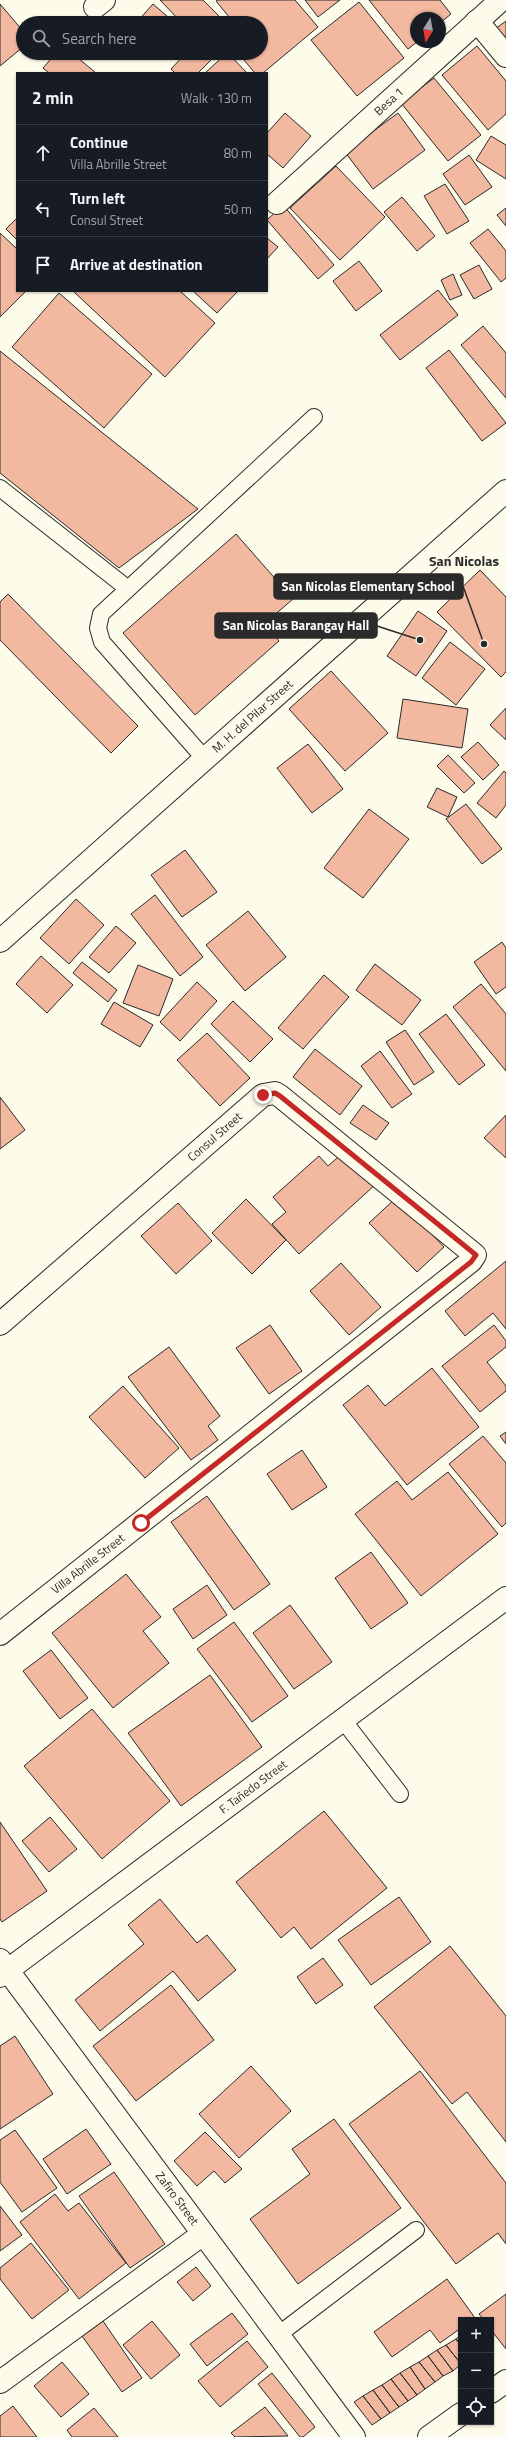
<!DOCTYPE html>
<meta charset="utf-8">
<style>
:root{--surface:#171b24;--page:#242831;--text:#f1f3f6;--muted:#9ea1a6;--line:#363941}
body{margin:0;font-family:"Titillium Web",sans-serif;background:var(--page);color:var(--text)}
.controls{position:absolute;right:12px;bottom:12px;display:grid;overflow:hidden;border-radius:0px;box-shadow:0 1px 3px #0004}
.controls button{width:36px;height:36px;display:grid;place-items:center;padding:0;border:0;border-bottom:1px solid var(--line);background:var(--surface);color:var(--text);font:20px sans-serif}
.compass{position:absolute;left:410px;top:12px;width:36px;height:36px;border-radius:50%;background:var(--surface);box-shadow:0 1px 3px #0004;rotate:191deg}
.stop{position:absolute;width:12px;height:12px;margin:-9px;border:3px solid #c62828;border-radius:50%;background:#fff}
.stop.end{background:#c62828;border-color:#fff;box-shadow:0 1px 4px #0008}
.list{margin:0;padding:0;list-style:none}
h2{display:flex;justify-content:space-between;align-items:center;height:52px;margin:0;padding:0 16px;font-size:17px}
h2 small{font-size:13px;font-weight:400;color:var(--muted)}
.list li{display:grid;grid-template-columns:26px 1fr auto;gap:12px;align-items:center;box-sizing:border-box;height:56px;padding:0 16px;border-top:1px solid var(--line)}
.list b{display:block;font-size:15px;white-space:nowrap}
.list p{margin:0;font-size:13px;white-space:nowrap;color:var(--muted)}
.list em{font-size:13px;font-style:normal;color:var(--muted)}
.icon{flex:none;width:22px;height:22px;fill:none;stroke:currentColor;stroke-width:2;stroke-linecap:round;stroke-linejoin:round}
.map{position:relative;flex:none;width:506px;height:2437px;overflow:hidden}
.search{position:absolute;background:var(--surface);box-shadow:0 1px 3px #0004;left:16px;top:16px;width:252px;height:44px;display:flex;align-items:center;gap:10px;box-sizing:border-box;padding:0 14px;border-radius:22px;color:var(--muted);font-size:15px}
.panel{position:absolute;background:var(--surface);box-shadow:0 1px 3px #0004;left:16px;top:72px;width:252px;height:220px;border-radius:0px}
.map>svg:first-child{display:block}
</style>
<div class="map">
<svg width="506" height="2437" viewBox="0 0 506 2437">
<rect width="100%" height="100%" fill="#fdfbea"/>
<path fill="#f2b8a0" stroke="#2b2b2b" d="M160,0H203L226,23H182Z
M218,0H295L318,27L263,73H255L238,53H261V23H234L216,1Z
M305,0H340L318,17Z
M369,0H440L451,14L440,23V18H416L417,42L408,49Z
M359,2L404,58L357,96L311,40Z
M0,4L23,31V47L0,66Z
M153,4L175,23H136Z
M506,21V43L495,29Z
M477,46L506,81V114L488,130L442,75Z
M56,53H72L96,73H49L43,68Z
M169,53H183L176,60Z
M186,53H218L198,73H175L171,69Z
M228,53L247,73H205L227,53Z
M434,78L481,135L448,161L401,103Z
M285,113L311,136L283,168L267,154V133Z
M398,113L425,150L373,189L345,152Z
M491,136L506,145V179L476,160Z
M469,155L492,187L465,205L443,174Z
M336,166L385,217L340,260L290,208Z
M445,184L469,221L447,234L424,196Z
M402,197L435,236L417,251L384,212Z
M283,205L334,265L318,279L267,220Z
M506,208V226L497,215Z
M17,218V240L6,229Z
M488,229L506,251V278L501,282L470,243Z
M0,233L17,249V291H26L0,317Z
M267,238L278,247L267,259Z
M359,261L382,291L356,311L333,281Z
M479,265L492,289L474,299L460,275Z
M453,274L462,295L450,300L441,280Z
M438,290L458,315L400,360L380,335Z
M73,291H180L215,323L165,377Z
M193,291H238L217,313Z
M59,293L152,374L104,428L12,347Z
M483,326L506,353V398L461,345Z
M449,350L506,423L482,441L426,368Z
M0,351L198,509L119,568L0,473Z
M236,534L293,599L264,624L279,641L195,715L123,633Z
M480,570L506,597V672L501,677L437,612Z
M8,594L138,726L111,753L0,640V602Z
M418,611L447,631L416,676L387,656Z
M450,642L485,669L456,705L422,678Z
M331,671L388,733L345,771L289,709Z
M403,699L468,709L462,748L397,738Z
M506,708V740L490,725Z
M478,742L499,765L483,780L461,757Z
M308,744L343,789L312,813L277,768Z
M448,755L475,783L464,793L437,766Z
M504,771L506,773V805L496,818L477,803Z
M437,788L457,797L448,817L427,807Z
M466,804L502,849L482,864L446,819Z
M369,809L409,839L363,898L324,868Z
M185,850L217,892L182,917L151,875Z
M155,895L203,957L180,976L131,914Z
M76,899L104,925L69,964L40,938Z
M248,911L286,957L245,991L206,945Z
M116,926L136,943L109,973L89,957Z
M502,942L506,948V987L496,994L474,962Z
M41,956L73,985L47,1013L16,984Z
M82,962L117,990L108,1002L73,973Z
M375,964L421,1000L402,1025L356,990Z
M138,965L173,979L159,1016L123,1003Z
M324,975L349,997L303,1049L278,1028Z
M197,982L217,1001L180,1041L160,1022Z
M481,984L506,1014V1071L453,1007Z
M233,1001L273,1039L250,1062L211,1024Z
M114,1002L153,1025L140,1047L101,1024Z
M446,1014L485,1065L459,1085L419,1034Z
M405,1030L434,1072L414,1085L386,1042Z
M207,1033L250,1078L220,1106L177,1060Z
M315,1049L362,1086L340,1115L293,1077Z
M380,1051L412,1094L392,1108L361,1066Z
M0,1097L25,1130L0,1149Z
M363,1105L389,1123L376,1140L350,1123Z
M506,1115V1158L484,1138Z
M346,1150L376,1184L299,1254L272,1224L286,1212L273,1197L319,1156L328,1166Z
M397,1197L444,1247L417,1272L369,1223Z
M246,1199L286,1240L252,1274L212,1233Z
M178,1203L212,1241L176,1274L141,1236Z
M506,1261V1329L493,1313L465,1336L445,1311Z
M341,1263L381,1307L349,1335L310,1291Z
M270,1325L302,1371L269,1394L236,1348Z
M494,1325L506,1341V1347L487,1362L506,1386V1391L480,1412L442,1366Z
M169,1347L220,1416L208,1426L218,1440L191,1460L128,1377Z
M432,1368L479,1427L407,1485L343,1405L368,1385L385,1406Z
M123,1386L179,1448L145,1478L89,1417Z
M506,1432V1444L500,1436Z
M483,1436L506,1463V1523L502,1527L449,1464Z
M302,1450L327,1487L292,1510L267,1474Z
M448,1472L498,1534L421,1596L355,1514L397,1481L412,1500Z
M207,1496L270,1584L234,1610L171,1522Z
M371,1552L408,1603L371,1629L335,1578Z
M126,1574L161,1617L143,1631L169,1663L113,1708L52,1633Z
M207,1585L227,1615L193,1639L173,1609Z
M290,1605L332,1662L294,1689L253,1633Z
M234,1622L288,1696L252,1722L197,1649Z
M51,1650L88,1698L60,1719L23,1671Z
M210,1675L262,1747L181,1806L128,1733Z
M92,1709L170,1801L102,1859L24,1766Z
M324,1811L387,1888L311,1949L294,1927L281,1938L236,1882Z
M50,1817L77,1849L49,1872L22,1841Z
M0,1822L47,1891L2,1922L0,1919Z
M399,1897L431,1942L371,1985L338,1940Z
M160,1899L197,1943L207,1935L236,1970L198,2001L173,1971L100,2031L75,2000L144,1944L128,1925Z
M450,1946L506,2016V2142L467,2092L452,2104L374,2007Z
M323,1958L343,1985L316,2004L297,1977Z
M171,1985L214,2040L136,2101L93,2046Z
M15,2036L53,2094L0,2129V2046Z
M251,2066L291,2111L239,2158L199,2114Z
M420,2071L506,2183V2244L498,2233L456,2264L349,2124Z
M334,2119L401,2208L298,2284L250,2219L310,2174L292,2149Z
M86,2129L111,2164L67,2194L43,2159Z
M15,2130L57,2188L22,2212L0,2182V2140Z
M205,2132L242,2169L225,2183L214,2171L197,2186L174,2161Z
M114,2172L165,2244L130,2268L79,2196Z
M55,2194L68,2211L79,2203L126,2263L79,2299L20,2222Z
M0,2206L22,2235L0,2251Z
M31,2243L69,2290L32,2319L0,2279V2268Z
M196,2267L211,2286L193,2301L177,2282Z
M447,2279L475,2318L472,2320H461V2328L440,2343L430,2330L392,2357L374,2332Z
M506,2294V2349L491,2330V2320H484L479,2314Z
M232,2313L248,2334L207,2366L190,2344Z
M103,2321L142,2378L122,2392L82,2336Z
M152,2321L180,2355L151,2379L123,2345Z
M461,2335V2346L456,2339Z
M456,2339L461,2346V2364L446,2345Z
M247,2341L268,2367L220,2407L198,2381Z
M446,2345L461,2364L453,2371L437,2350Z
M437,2350L453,2371L443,2376L428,2356Z
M428,2356L443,2376L435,2382L419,2362Z
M62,2362L89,2394L61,2417L34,2386Z
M419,2362L435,2382L425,2389L410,2367Z
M410,2367L425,2389L417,2395L400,2373Z
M272,2373L315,2427L303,2437H300L258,2384Z
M400,2373L417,2395L408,2401L391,2379Z
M391,2379L408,2401L399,2407L382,2385Z
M382,2385L399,2407L390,2413L373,2390Z
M373,2390L390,2413L381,2419L363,2396Z
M363,2396L381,2419L372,2425L354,2402Z
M13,2406L37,2437H0V2416Z
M265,2407L288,2436L235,2437L231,2433Z
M94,2408L118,2437H72L67,2430Z"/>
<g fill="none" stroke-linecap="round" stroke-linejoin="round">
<g stroke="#2b2b2b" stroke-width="18">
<path id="lane" d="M0,488L127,588
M204,758L102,642L98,628L101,614L314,417
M343,1720L400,1794
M278,2335L416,2230"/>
</g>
<g stroke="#2b2b2b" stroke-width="24">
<g id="street">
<path d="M95,7L104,0"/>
<path d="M477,21L506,56"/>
<path id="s1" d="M277,203L501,0"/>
<path id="s2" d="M0,1324L263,1095L275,1093L280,1096L475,1255L471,1261L0,1634"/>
<path id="s3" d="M0,1960L354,2437"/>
<path d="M0,2382L203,2234"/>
<path d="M491,2392L506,2381"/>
<path d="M429,2437L461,2414"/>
</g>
</g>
<g stroke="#2b2b2b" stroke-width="24">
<g id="secondary">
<path id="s4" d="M0,941L506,491"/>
<path id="s5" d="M0,1976L506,1598"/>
</g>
</g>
<use href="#lane" stroke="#fdfbea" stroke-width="16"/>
<use href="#street" stroke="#fdfbea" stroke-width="22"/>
<use href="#secondary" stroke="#fdfbea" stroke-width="22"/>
</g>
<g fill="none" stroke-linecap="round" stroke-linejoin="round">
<path stroke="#c62828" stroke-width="5" d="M141,1523L471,1262L476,1255L280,1096L275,1093L263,1095"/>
</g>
<g text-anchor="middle" stroke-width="3" stroke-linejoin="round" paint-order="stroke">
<g font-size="12" fill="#2b2b2b" stroke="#fdfbea">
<text dy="4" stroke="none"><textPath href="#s1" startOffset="151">Besa 1</textPath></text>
<text dy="4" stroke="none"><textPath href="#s4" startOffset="338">M. H. del Pilar Street</textPath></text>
<text dy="4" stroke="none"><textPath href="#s2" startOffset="285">Consul Street</textPath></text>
<text transform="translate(88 1564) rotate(-38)" y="4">Villa Abrille Street</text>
<text dy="4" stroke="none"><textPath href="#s5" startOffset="316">F. Tañedo Street</textPath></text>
<text dy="4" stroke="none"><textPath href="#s3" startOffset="297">Zafiro Street</textPath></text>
</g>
<g font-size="14" font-weight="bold" fill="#2b2b2b" stroke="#fdfbea">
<text x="464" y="566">San Nicolas</text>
</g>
</g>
<path fill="none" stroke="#2b2b2b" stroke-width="1.5" d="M484 644L463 586M420 640L377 626"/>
<g fill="#2b2b2b" stroke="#fdfbea" stroke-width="1.5">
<circle cx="484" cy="644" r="4"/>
<circle cx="420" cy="640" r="4"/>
</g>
<g fill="#2b2b2b" stroke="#2b2b2b" stroke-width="1.5">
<rect x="274" y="574" width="189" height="25" rx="4"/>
<rect x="215" y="613" width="162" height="25" rx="4"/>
</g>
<g font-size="13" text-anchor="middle" font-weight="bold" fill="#fff">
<text x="368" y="591">San Nicolas Elementary School</text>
<text x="296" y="630">San Nicolas Barangay Hall</text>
</g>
</svg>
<div class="controls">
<button>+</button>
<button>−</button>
<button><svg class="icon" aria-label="locate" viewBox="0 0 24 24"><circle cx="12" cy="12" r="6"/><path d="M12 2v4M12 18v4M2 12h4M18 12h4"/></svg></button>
</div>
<svg class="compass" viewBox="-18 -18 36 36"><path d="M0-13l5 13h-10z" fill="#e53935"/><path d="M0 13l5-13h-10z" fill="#9ea1a6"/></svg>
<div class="stop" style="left:141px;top:1523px"></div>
<div class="stop end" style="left:263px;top:1095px"></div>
<div class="search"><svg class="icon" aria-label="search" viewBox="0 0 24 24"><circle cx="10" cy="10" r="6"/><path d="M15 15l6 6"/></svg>Search here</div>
<section class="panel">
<h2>2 min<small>Walk · 130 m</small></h2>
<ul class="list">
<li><svg class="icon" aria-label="ahead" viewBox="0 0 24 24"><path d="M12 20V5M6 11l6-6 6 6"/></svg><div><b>Continue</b><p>Villa Abrille Street</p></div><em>80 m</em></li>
<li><svg class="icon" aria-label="left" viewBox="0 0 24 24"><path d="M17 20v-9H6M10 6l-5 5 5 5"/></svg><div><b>Turn left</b><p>Consul Street</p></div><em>50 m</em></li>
<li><svg class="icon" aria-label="arrive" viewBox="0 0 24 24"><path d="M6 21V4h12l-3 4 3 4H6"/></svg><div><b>Arrive at destination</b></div></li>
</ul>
</section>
</div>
